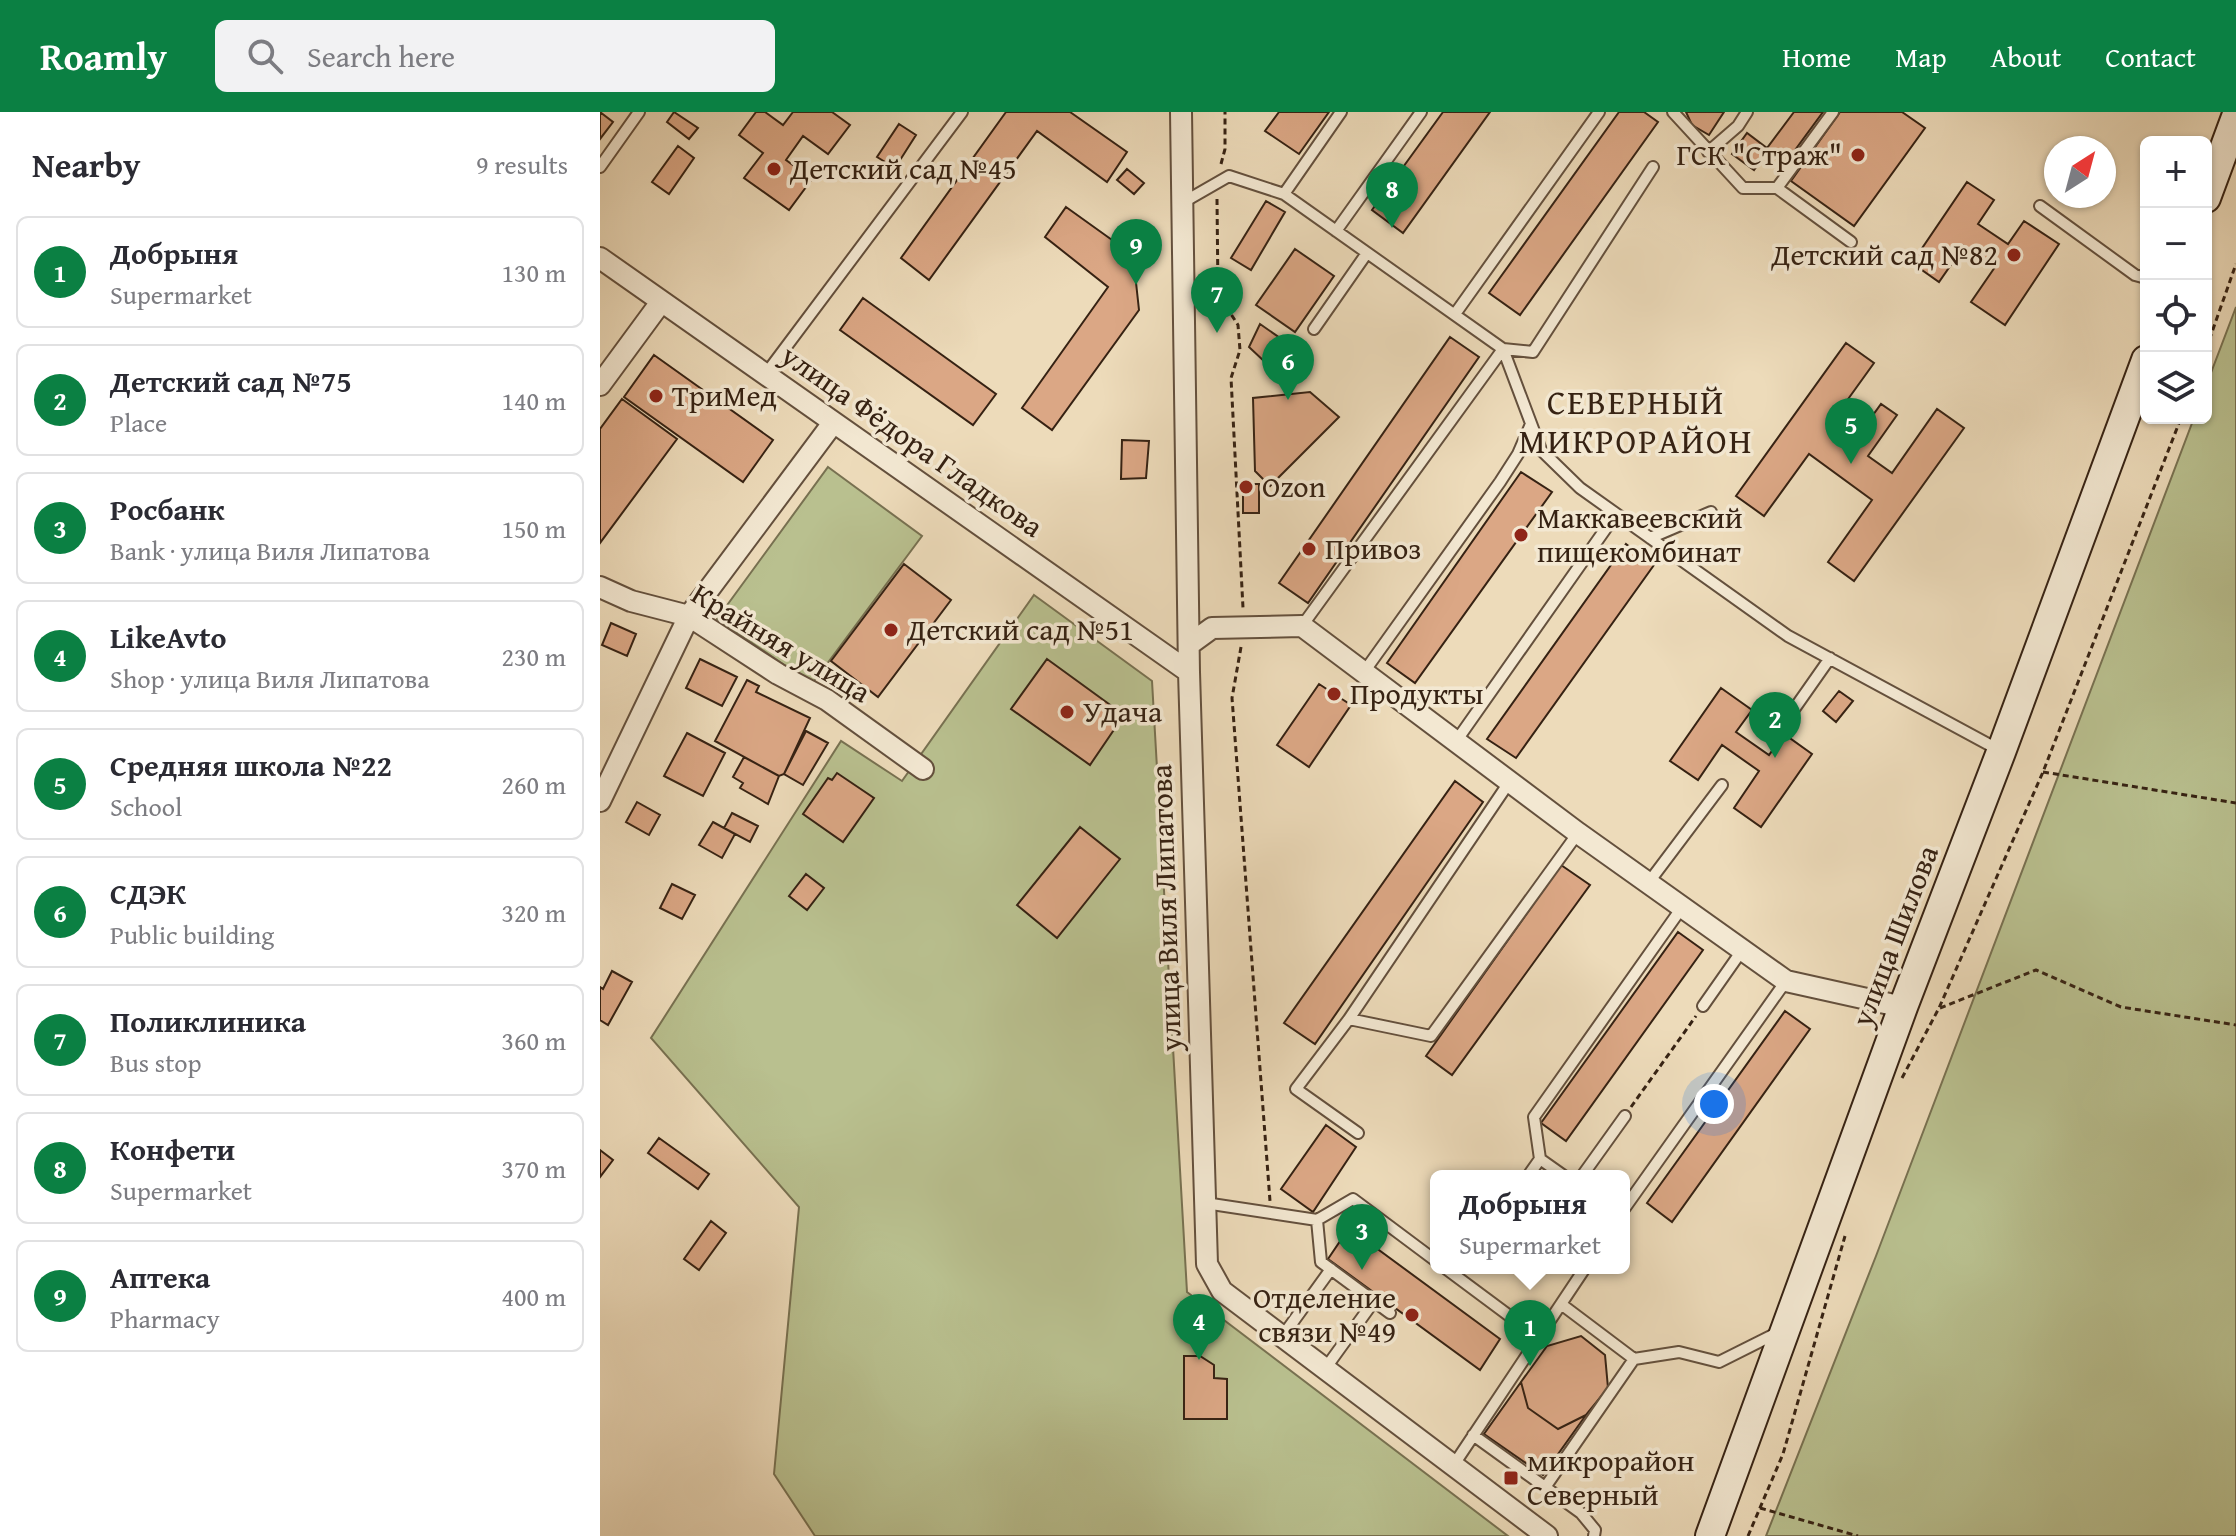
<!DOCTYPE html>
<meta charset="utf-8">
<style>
:root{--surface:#fff;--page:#f2f2f3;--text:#2b2b33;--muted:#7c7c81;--line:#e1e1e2;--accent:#0b8043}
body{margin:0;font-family:"Gentium Book Plus",serif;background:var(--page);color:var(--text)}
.controls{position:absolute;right:24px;top:24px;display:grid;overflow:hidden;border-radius:12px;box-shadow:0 2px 6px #0004}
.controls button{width:72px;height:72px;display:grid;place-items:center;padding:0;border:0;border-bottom:2px solid var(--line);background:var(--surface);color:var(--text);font:40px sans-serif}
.compass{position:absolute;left:1444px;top:24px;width:72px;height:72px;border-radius:50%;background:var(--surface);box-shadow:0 2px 6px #0004;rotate:36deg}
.you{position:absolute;left:1114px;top:992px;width:28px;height:28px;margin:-20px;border:6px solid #fff;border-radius:50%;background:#1a73e8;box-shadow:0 0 0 12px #1a73e833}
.badge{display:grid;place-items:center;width:52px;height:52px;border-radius:50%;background:var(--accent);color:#fff;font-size:26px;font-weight:700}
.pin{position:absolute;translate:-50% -66px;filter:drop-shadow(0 2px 4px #0008)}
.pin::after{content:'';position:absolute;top:42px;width:28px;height:24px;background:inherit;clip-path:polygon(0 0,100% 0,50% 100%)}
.popup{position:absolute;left:830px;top:1058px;width:200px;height:104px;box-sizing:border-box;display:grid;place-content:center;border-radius:12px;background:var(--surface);filter:drop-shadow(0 2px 6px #0005);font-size:26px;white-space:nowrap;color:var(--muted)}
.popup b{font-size:30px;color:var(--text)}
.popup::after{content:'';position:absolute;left:50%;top:100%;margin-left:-16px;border:16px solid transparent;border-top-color:var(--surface)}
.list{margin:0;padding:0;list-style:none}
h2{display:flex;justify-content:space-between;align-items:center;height:104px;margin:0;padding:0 32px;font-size:34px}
h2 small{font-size:26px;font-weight:400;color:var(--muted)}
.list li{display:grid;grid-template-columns:52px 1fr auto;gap:24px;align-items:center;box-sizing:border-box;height:112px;margin:0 16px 16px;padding:0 16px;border:2px solid var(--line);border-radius:12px}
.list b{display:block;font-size:30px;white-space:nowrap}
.list p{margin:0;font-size:26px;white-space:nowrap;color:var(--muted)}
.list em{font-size:26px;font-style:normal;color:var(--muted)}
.icon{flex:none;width:44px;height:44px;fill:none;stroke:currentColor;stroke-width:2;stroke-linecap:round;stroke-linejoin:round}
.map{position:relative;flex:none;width:1636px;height:1424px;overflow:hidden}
header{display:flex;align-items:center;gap:48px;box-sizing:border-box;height:112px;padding:0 40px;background:var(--accent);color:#fff}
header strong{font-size:38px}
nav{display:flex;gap:44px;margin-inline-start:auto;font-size:28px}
.search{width:560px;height:72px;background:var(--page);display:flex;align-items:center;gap:20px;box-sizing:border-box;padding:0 28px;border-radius:12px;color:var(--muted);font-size:30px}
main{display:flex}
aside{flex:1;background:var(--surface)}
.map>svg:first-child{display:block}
</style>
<header>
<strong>Roamly</strong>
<div class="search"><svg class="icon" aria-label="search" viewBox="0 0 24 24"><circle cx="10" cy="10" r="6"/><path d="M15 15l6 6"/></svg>Search here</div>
<nav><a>Home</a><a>Map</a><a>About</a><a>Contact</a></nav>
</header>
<main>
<aside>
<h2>Nearby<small>9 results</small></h2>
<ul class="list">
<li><span class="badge">1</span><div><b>Добрыня</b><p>Supermarket</p></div><em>130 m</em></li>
<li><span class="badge">2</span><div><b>Детский сад №75</b><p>Place</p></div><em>140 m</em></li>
<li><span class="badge">3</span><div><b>Росбанк</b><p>Bank · улица Виля Липатова</p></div><em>150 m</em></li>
<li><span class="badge">4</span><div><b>LikeAvto</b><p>Shop · улица Виля Липатова</p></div><em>230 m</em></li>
<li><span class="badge">5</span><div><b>Средняя школа №22</b><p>School</p></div><em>260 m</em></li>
<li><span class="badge">6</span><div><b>СДЭК</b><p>Public building</p></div><em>320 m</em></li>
<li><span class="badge">7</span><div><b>Поликлиника</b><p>Bus stop</p></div><em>360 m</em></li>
<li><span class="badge">8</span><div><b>Конфети</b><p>Supermarket</p></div><em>370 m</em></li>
<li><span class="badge">9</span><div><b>Аптека</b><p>Pharmacy</p></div><em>400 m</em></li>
</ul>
</aside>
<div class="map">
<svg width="1636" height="1424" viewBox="0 0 1636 1424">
<rect width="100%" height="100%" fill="#eddbba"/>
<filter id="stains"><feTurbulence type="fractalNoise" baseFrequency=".0025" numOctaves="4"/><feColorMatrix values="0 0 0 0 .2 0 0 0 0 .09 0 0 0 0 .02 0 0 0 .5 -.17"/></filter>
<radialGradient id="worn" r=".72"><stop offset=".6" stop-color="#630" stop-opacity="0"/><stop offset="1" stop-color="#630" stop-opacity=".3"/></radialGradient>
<path fill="#b9c08f" stroke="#787151" stroke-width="2" d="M1636,195V1424H1166L1276,1144L1594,306H1606V274Z
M228,355L322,424L212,572L117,507Z
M434,483L552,569L587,1180L908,1424H215L174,1362L199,1095L51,926L241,629L302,669Z"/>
<path fill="#dba785" stroke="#362213" stroke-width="2" d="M0,0L13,10L0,27Z
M74,0L98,16L89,27L67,10Z
M156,0H165L183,13L193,0H232L250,13L228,42L203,24L186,48L212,67L189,98L144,66L163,41L139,23Z
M406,0H470L527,40L507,70L437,19L329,168L301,146Z
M679,0H729L699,42L665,19Z
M843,0H890L803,121L772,98Z
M1019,0H1044L1058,10L920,203L889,181Z
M1086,0H1124L1109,23L1092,13Z
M1194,0H1223L1184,53L1167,40L1154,58L1132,42L1147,21L1167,36Z
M1240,0H1302L1325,16L1254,114L1191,69Z
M299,12L316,23L295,56L277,45Z
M78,34L94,46L69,82L52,70Z
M527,57L544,71L534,82L517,68Z
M1367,70L1394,88L1378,112L1408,132L1424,109L1459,132L1405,213L1371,190L1395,155L1364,134L1339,170L1312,151Z
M666,89L685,100L651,158L631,146Z
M466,95L533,143L539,198L452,318L422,296L508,175L445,125Z
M695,137L734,164L695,220L656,193Z
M263,186L396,282L373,313L240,218Z
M660,212L703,242L683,267L649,235Z
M850,225L879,245L708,491L679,471Z
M1246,231L1274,251L1228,315L1252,332L1281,292L1297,303L1268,344L1292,361L1337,297L1364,316L1254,469L1228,450L1272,388L1209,342L1164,404L1136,384Z
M54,243L173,328L143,370L24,285Z
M710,280L739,305L670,374L655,359L653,286Z
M22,287L77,327L0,431V317Z
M522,328L549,329L546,366L521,367Z
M921,360L952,380L815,571L787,551Z
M643,372H659V401H643Z
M1026,432L1054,453L916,646L887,627Z
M304,452L351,488L278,585L231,549Z
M11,511L36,522L27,544L2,533Z
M100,547L137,565L122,594L86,576Z
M447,547L524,603L490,653L411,597Z
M147,568L159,574L156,580L210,606L184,662L179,664L115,629Z
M719,572L751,593L709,655L677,633Z
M1121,576L1152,598L1136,620L1169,643L1184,622L1212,642L1161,715L1134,696L1159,659L1122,633L1098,668L1070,649Z
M1239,579L1253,589L1236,610L1223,599Z
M206,619L228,631L203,673L184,662Z
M87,621L125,641L103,684L64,664Z
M144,645L179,664L168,692L140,676L143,671L133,665Z
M237,661L274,686L243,730L203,702L228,666L232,668Z
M855,669L883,690L715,932L684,911Z
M37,690L60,703L49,723L26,710Z
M132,701L158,714L150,730L124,716Z
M113,710L135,722L122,746L99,733Z
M480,715L520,747L457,826L417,793Z
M961,753L990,773L852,963L826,944Z
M206,762L224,776L207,798L189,784Z
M72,772L95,783L82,807L60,796Z
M1078,820L1103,838L966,1029L941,1011Z
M12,859L32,870L8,913L0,908V875L3,877Z
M1185,899L1210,917L1072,1110L1047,1091Z
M726,1013L756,1035L713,1100L681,1077Z
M59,1026L109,1062L98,1077L48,1041Z
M0,1038L13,1048L0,1065Z
M111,1109L126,1121L99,1158L84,1147Z
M749,1116L900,1227L880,1258L728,1147Z
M981,1224L1005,1243L1008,1276L986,1303L958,1317L928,1296L921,1270L947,1234Z
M584,1244H600L614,1253V1266L627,1267V1307H584Z
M921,1270L928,1296L958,1317L986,1303L943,1363L884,1322Z"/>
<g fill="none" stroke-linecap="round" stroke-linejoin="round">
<g stroke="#64503d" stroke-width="14">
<path id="lane" d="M1073,0L1143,76H1177L1233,0
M1108,40L1138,14L1147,0
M0,55L39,0
M1177,76L1251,130
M684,82L741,0
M582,91L629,64L684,82L903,237L941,338L980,376L1188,524L1399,638
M1440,94L1535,163L1546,166
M736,119L821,0
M855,202L999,0
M714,217L767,141
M165,263L362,0
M1050,426L1111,400
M702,514L903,237L933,240L1053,55
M764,560L900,370L918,342L931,312
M1190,603L1230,546
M857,628L1016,402
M910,669L749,907L831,924L978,721
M1049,770L1122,673
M1103,894L1143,837
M749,907L696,977L758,1021
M928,1064L940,1047
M964,1064L940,1047L934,1005L1083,794
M982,1064L1025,1004
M605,1091L717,1108L753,1087L836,1149
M1024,1097L1186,869
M717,1108L721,1150L790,1201
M845,1156L939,1226
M682,1225L731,1157
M1034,1247L1079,1240L1119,1250L1179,1220
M725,1257L774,1189
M873,1323L981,1401L995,1418L994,1424
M853,1354L985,1156
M946,1374L1034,1247L961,1192"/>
</g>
<g stroke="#64503d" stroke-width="24">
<path id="street" d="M581,0L589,560L607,1152L622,1179L947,1424
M0,146L589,560
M0,273L61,190
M0,475L31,489L89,504L178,562L227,588L323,657
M590,532L612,516L702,514L978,721L1186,869L1303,895
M0,689L89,504L233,311"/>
</g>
<g stroke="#362213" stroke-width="32">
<path id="secondary" d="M1606,86L1636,5
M1110,1424L1303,895L1401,640L1546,248"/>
</g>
<path stroke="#362213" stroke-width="3" stroke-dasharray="6 4" stroke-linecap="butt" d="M621,52L625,37V0
M617,87L618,182L638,213L640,238L631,266L643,496
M1606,237L1636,152
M641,535L632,586L670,1089
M1443,660L1636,691
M1340,896L1436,858L1521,895L1636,913
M1302,966L1339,896L1443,660L1581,306
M1031,995L1096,904
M1160,1396L1258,1424
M1148,1424L1183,1342L1245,1124"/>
<use href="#lane" stroke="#f3e8d2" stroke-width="10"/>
<use href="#street" stroke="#f3e8d2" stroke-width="20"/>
<use href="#secondary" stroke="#f3e8d2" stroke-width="28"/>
</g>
<g fill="#8f2418" stroke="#f3e8d2" stroke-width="3">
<circle cx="1258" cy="43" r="8"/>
<circle cx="174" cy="57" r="8"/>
<circle cx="1414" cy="143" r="8"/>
<circle cx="56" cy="284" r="8"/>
<circle cx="646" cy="375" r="8"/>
<circle cx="921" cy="423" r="8"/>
<circle cx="709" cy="437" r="8"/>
<circle cx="291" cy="518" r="8"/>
<circle cx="734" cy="582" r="8"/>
<circle cx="467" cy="600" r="8"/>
<circle cx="812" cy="1203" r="8"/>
<rect x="903" y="1358" width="16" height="16" rx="4"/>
</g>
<g text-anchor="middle" stroke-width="7" stroke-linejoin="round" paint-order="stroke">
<g font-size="30" fill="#362213" stroke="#f3e8d2" text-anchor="start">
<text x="1242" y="53" text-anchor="end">ГСК "Страж"</text>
<text x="190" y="67">Детский сад №45</text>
<text x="1398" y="153" text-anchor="end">Детский сад №82</text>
<text x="72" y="294">ТриМед</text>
<text x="662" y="385">Ozon</text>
<text x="937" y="416">Маккавеевский<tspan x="937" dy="34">пищекомбинат</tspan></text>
<text x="725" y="447">Привоз</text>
<text x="307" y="528">Детский сад №51</text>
<text x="750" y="592">Продукты</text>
<text x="483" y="610">Удача</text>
<text x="796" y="1196" text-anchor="end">Отделение<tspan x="796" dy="34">связи №49</tspan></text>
<text x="927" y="1359">микрорайон<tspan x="927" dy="34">Северный</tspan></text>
</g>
<g font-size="30" fill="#362213" stroke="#f3e8d2">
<text transform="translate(312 329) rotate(35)" y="10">улица Фёдора Гладкова</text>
<text transform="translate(181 531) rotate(31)" y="10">Крайняя улица</text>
<text transform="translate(566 796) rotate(-92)" y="10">улица Виля Липатова</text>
<text transform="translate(1295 824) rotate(-69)" y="10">улица Шилова</text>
</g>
<g font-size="34" letter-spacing="2" fill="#362213" stroke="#f3e8d2">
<text x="1036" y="302">СЕВЕРНЫЙ<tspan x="1036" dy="39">МИКРОРАЙОН</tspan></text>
</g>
</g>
<rect width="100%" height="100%" filter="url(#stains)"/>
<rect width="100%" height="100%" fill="url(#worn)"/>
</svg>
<div class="controls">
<button>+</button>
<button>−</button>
<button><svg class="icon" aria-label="locate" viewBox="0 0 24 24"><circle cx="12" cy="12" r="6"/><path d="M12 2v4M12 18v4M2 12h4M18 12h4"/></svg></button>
<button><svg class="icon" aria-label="layers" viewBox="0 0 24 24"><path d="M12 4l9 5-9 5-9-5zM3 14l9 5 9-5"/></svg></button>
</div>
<svg class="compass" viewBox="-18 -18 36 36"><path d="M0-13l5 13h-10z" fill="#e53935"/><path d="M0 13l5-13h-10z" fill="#7c7c81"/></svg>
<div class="you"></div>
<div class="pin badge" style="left:930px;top:1254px">1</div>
<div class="popup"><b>Добрыня</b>Supermarket</div>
<div class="pin badge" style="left:1175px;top:646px">2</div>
<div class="pin badge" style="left:762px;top:1158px">3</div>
<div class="pin badge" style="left:599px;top:1248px">4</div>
<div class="pin badge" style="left:1251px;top:352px">5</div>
<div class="pin badge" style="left:688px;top:288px">6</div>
<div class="pin badge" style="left:617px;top:221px">7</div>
<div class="pin badge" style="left:792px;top:116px">8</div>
<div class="pin badge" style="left:536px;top:173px">9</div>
</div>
</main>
